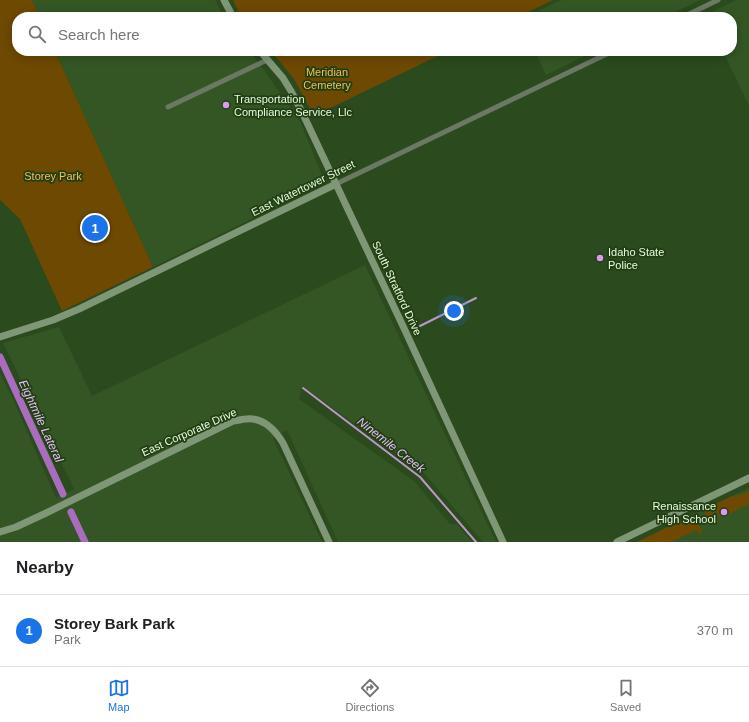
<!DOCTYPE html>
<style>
:root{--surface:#fff;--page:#f2f2f2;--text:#202124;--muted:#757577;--line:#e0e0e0;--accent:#1a73e8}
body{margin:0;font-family:Arial,sans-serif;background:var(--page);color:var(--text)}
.you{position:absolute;left:454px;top:311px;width:14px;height:14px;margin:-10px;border:3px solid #fff;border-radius:50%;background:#1a73e8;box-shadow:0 0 0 6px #1a73e833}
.badge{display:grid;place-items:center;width:26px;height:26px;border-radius:50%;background:var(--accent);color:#fff;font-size:13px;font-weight:700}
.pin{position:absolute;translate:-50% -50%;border:2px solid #fff;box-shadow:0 1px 4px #0006}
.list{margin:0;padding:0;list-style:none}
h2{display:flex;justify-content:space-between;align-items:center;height:52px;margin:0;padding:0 16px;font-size:17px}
h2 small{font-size:13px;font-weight:400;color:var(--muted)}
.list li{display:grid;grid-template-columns:26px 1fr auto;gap:12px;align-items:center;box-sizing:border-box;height:72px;padding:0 16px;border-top:1px solid var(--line)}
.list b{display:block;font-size:15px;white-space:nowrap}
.list p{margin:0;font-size:13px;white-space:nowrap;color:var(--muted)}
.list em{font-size:13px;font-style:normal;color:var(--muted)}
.icon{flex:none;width:22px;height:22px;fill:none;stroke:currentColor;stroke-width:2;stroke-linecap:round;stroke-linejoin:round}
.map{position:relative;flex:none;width:749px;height:542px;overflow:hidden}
.search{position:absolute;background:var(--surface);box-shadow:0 2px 10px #0003;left:12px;right:12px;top:12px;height:44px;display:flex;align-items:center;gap:10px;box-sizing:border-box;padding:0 14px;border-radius:16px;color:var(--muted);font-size:15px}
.sheet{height:124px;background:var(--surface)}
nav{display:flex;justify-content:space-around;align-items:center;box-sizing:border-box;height:56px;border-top:1px solid var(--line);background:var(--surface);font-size:11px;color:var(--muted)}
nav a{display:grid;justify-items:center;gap:2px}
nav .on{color:var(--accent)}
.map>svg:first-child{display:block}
</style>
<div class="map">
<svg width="749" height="542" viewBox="0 0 749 542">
<rect width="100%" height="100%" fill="#2b4a1d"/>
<path fill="#345624" d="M32,0H215L224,17H40Z
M561,0H700L665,17H525Z
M736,0H749V106L723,51H732V17H706L705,15Z
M55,51H249L264,70L301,123L325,183L153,267Z
M535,51H595L546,75Z
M365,265L496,542H483L424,473L302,386L299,399L414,481L450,524H457L472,542H338L287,430L273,438L322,542H0V373L13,399L56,498L74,489L3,343L59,327L92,396Z
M749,488V542H637L704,509Z"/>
<path fill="#6d4901" d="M0,0H32L40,17H17V51H55L153,267L62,311L20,219L0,200Z
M233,0H553L518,17H243L238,11Z
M271,51H448L314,116L294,79Z
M749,491V504L723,517L722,516L719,517L713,505L732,496L739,495Z
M711,506L718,522L716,523C708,519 706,518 704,509Z
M692,515C698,519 700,526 702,532L700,534H699L697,530L671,542H637Z"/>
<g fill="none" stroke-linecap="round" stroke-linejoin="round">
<path stroke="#bc97c9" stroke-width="2" d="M420,326L476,298
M303,388L420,477L476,542"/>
<path stroke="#a96cbf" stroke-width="7" d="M0,357L63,494
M71,512L85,542"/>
<path stroke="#6a7864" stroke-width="5" d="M683,17L718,0
M168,107L267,60
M336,184L613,51"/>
<path stroke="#809777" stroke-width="7" d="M224,0L233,17
M260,51L283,78L291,91L302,112L402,324L503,542
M0,337L53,320L79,309L336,184
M0,532L16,527L44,514L233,421C237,421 242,419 246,419C263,417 275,430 283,443L329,542
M617,542L749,478"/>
</g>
<g fill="#dc99f4" stroke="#213f12" stroke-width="1.5">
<circle cx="226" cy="105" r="4"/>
<circle cx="600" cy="258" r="4"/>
<circle cx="724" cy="512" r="4"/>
</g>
<g text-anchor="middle" stroke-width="3.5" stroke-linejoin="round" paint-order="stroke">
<g font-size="11" fill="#f8bc5a" stroke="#213f12">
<text x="327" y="76">Meridian<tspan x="327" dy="13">Cemetery</tspan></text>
<text x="53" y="180">Storey Park</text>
</g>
<g font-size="11" fill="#e8fbe1" stroke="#213f12" text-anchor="start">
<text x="234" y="103">Transportation<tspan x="234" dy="13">Compliance Service, Llc</tspan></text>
<text x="608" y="256">Idaho State<tspan x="608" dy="13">Police</tspan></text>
<text x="716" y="510" text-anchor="end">Renaissance<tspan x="716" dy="13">High School</tspan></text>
</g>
<g font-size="11" fill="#e8fbe1" stroke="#213f12">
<text transform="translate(303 188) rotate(-26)" y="4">East Watertower Street</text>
<text transform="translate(397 288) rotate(65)" y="4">South Stratford Drive</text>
<text transform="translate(189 432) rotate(-24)" y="4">East Corporate Drive</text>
</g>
<g font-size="12" font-style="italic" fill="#ebbdfd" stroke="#213f12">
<text transform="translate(41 421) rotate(65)" y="4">Eightmile Lateral</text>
<text transform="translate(391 445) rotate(38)" y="4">Ninemile Creek</text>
</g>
</g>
</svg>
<div class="you"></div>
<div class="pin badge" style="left:95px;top:228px">1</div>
<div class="search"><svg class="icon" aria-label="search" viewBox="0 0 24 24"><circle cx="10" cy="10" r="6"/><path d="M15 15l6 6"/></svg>Search here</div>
</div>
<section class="sheet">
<h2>Nearby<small></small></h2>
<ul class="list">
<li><span class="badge">1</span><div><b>Storey Bark Park</b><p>Park</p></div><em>370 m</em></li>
</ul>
</section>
<nav>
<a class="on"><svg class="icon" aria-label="map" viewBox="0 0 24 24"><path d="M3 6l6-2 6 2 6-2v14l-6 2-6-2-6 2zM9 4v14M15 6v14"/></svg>Map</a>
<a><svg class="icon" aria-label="directions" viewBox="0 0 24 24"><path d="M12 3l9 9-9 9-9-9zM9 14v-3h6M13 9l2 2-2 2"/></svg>Directions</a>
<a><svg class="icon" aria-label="saved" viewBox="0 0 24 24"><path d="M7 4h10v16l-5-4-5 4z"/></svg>Saved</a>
</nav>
